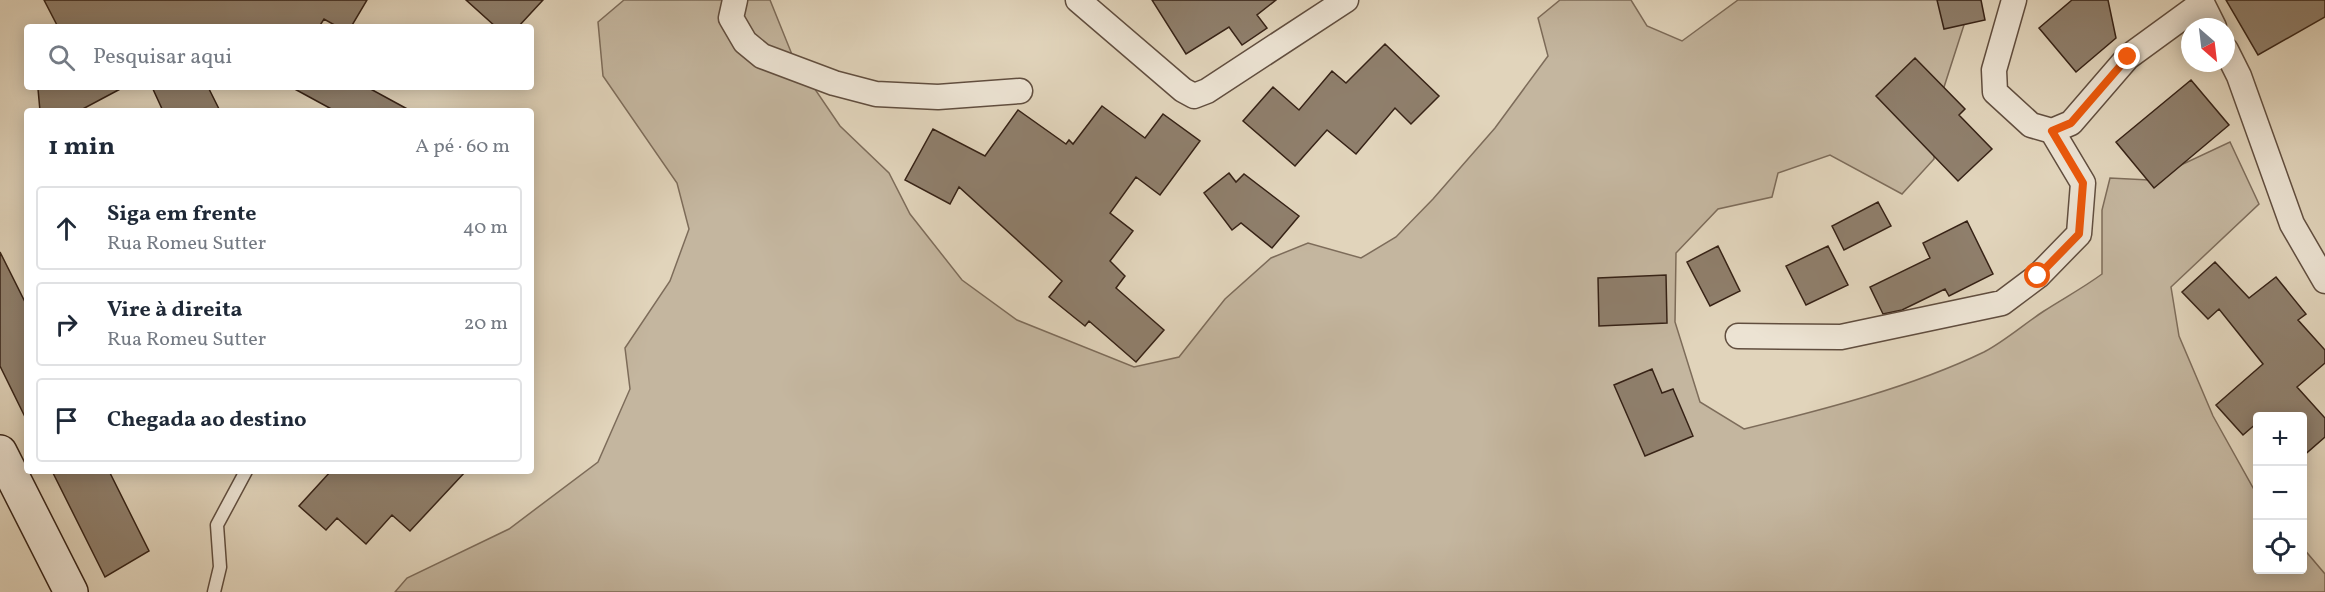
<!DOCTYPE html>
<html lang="pt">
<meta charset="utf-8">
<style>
:root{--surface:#fff;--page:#f2f2f3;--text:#1f2937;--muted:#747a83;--line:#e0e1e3}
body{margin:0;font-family:Vollkorn,serif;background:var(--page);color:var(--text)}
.controls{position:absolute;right:18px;bottom:18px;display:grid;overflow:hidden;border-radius:6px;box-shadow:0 3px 15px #0003}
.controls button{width:54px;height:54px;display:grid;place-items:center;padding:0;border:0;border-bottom:2px solid var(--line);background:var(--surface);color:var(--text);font:30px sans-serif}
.compass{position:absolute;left:2181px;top:18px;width:54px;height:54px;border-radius:50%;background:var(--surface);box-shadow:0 3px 15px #0003;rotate:152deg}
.stop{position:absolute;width:18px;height:18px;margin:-14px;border:4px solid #ea580c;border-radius:50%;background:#fff}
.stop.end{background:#ea580c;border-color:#fff;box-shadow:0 2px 6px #0008}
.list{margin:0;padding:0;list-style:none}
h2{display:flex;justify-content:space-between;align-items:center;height:78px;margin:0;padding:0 24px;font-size:26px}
h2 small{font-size:20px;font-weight:400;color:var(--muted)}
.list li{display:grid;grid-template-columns:39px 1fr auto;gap:18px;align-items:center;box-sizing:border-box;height:84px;margin:0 12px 12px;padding:0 12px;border:2px solid var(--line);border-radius:6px}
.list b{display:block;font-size:22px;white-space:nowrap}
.list p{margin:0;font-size:20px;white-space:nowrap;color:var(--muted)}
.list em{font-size:20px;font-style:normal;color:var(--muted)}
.icon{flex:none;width:33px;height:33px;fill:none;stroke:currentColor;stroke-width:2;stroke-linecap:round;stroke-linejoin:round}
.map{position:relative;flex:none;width:2325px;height:592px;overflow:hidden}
.search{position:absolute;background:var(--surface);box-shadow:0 3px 15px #0003;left:24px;top:24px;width:510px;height:66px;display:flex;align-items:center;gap:15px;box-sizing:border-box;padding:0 21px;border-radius:6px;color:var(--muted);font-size:22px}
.panel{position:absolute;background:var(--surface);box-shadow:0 3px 15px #0003;left:24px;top:108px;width:510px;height:366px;border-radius:6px}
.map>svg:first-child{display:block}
</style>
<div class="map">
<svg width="2325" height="592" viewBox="0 0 2325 592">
<rect width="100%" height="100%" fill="#e1d4bb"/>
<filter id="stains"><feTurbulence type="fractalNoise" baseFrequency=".00333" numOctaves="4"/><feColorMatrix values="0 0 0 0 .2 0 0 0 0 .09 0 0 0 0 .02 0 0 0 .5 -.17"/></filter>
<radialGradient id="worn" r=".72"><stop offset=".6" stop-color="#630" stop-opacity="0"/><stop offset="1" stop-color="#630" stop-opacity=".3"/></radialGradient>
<path fill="#c4b69f" stroke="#7d6c5a" stroke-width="1.5" d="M624,0H770L793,57L840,126L889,173L910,214L962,280L1017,320L1134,367L1179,357L1225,299L1271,258L1308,243L1361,258L1396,237L1433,199L1495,128L1548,56L1538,18L1560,0H1631L1647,26L1682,41L1738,0H1972L1936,112L1934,159L1902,194L1830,155L1778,173L1772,197L1718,209L1676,253L1675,322L1700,402L1744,429C1822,410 1912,387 1984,352C2005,341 2024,324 2044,311C2064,298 2083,288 2102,274V210L2110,178L2149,180L2230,142L2259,204L2171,287L2179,336L2213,416L2257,495L2258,570H2302L2303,548L2325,574V592H395L407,578L509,529L598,462L630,389L625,348L670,281L689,229L677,183L603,76L598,22Z"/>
<path fill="#8f7f6c" stroke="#362216" stroke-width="1.5" d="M44,0H367L351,27H338L324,19L319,27H58Z
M466,0H543L518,27H496Z
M1152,0H1276L1257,15L1267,28L1242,45L1229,27L1186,54Z
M1937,0H1981L1985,20L1944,29Z
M2072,0H2108L2116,38L2076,72L2039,28Z
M2226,0H2325V17L2258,55Z
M1385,44L1439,96L1411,124L1395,108L1356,154L1327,130L1295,166L1243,121L1273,87L1299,110L1332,71L1346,83Z
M1915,58L1965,109L1959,115L1992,149L1958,181L1876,96Z
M2191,80L2229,125L2154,188L2116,142Z
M54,87H124L79,111H40L38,89Z
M152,87H208L220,111H163Z
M291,87H367L411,111H335Z
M1102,106L1145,138L1163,114L1200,141L1160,195L1136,177L1110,213L1133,231L1110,261L1125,276L1116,288L1164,330L1136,362L1089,321L1085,326L1049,297L1062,281L959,187L950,204L905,180L933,129L985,156L1018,110L1066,144L1069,140L1073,144Z
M1229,173L1236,182L1244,174L1299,216L1272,248L1241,223L1232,230L1204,193Z
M1878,202L1891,226L1844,250L1832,226Z
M1967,221L1993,274L1949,296L1945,289L1902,310L1883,314L1870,287L1930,258L1923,243Z
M1718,246L1740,291L1710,306L1687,262Z
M1828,246L1848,285L1806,305L1786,266Z
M0,252L27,306V421L0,366Z
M2215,262L2249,298L2276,277L2306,314L2298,320L2325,350V363L2297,387L2325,418V437L2302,457V417H2258V422L2243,435L2216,405L2263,364L2219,309L2208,319L2182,292Z
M1666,275L1667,323L1599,326L1598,278Z
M1652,369L1662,393L1673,389L1693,436L1645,456L1614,385Z
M52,471H109L149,551L105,577Z
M331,471H466L410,531L392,515L366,544L337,518L326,530L299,506Z"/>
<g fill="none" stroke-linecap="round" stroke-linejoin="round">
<g stroke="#614e3f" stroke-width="15">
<path id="lane" d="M214,592L220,567L217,525L246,471"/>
</g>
<g stroke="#614e3f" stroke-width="27">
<path id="street" d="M735,0L731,18L745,42L762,56L834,83L876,94L938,97L1020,91
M1078,0L1183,90L1194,96L1207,91L1346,0
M2014,0L1994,70L1995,92L2031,125L2052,131L2071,123L2128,57L2202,3L2200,0
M2202,3L2214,27
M2226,50L2239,76L2292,224L2325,281
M1738,336L1841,337L2002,303L2038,276L2079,234L2083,183L2052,131"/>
</g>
<g stroke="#362216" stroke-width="36">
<path id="secondary" d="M0,452L71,592"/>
</g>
<use href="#lane" stroke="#ece3d3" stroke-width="12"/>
<use href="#street" stroke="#ece3d3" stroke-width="24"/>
<use href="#secondary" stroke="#ece3d3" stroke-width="33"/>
</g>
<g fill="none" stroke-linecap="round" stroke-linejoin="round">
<path stroke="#ea580c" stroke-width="8" d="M2038,276L2079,234L2083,183L2052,131L2071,123L2128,57"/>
</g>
<rect width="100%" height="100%" filter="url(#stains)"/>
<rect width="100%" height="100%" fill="url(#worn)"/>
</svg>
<div class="controls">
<button>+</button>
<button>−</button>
<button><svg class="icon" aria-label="locate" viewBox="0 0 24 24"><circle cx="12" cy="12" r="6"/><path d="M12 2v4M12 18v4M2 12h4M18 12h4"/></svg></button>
</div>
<svg class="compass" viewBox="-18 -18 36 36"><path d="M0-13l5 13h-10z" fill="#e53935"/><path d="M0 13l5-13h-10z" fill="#747a83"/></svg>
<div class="stop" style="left:2038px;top:276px"></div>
<div class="stop end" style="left:2128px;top:57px"></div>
<div class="search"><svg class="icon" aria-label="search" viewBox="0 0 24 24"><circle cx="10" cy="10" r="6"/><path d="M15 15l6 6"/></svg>Pesquisar aqui</div>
<section class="panel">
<h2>1 min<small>A pé · 60 m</small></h2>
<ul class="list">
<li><svg class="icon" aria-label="ahead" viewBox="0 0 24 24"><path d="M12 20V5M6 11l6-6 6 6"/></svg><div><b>Siga em frente</b><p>Rua Romeu Sutter</p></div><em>40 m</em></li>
<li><svg class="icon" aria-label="right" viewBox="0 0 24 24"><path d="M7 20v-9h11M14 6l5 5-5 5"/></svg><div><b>Vire à direita</b><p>Rua Romeu Sutter</p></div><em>20 m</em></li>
<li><svg class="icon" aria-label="arrive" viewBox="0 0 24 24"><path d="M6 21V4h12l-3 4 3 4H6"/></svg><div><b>Chegada ao destino</b></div></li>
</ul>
</section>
</div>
